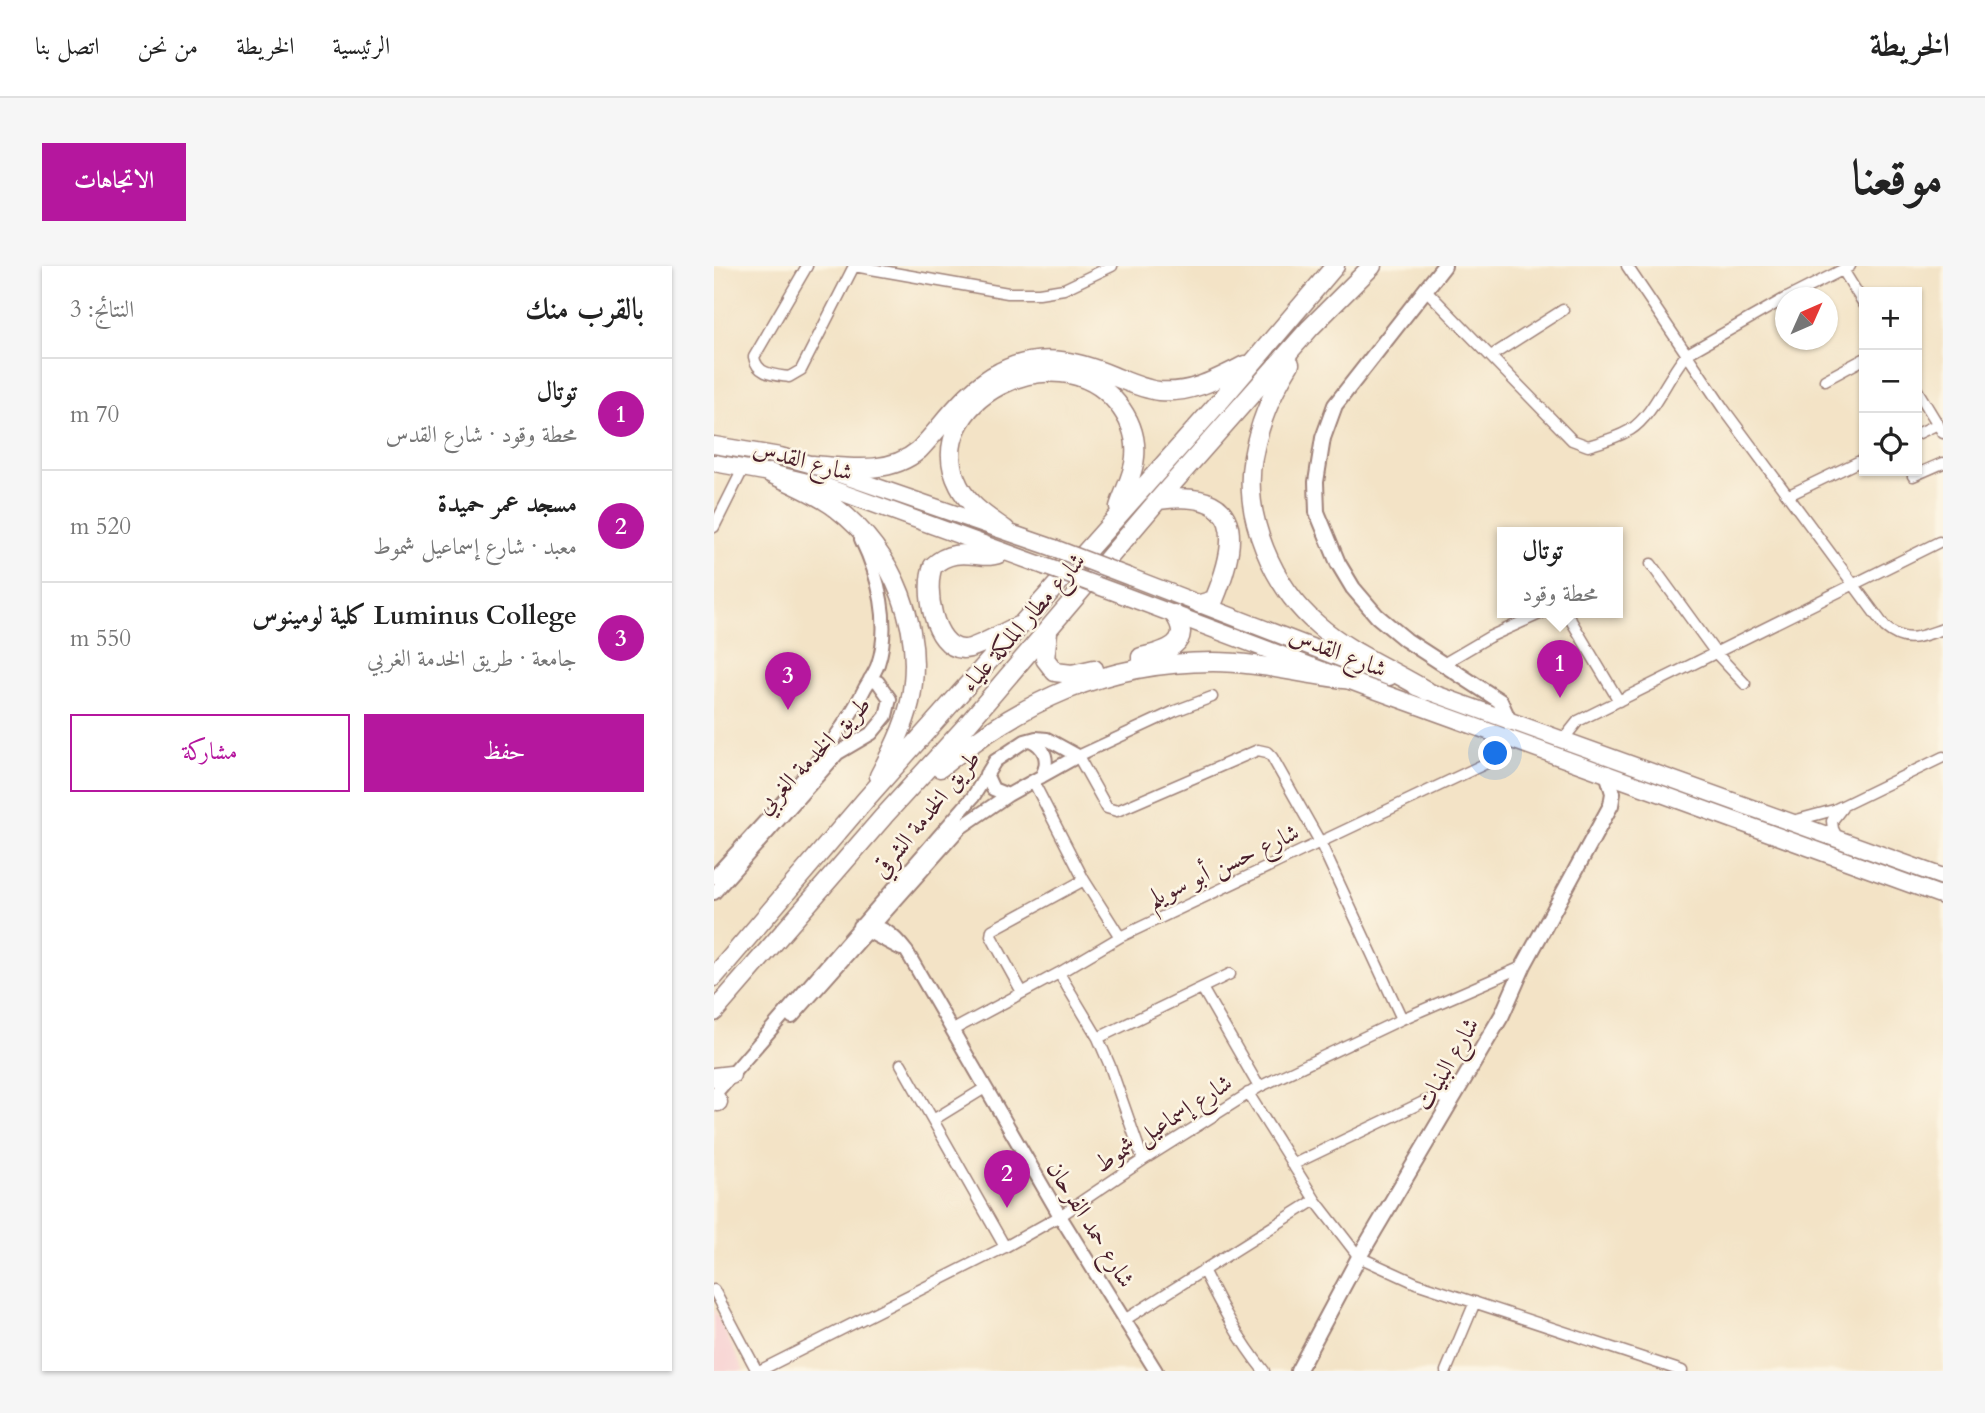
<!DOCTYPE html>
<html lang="ar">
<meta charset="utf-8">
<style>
:root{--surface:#fff;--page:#f6f6f6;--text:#222;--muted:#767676;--line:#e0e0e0;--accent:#b5179e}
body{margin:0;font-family:Cardo,Amiri,serif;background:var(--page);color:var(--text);direction:rtl}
.controls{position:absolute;right:21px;top:21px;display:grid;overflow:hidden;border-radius:0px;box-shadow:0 2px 5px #0004}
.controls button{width:63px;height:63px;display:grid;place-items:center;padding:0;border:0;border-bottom:2px solid var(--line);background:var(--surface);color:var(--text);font:35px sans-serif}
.compass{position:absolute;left:1061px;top:21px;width:63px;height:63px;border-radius:50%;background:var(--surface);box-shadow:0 2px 5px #0004;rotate:45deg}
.you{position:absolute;left:782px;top:488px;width:24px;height:24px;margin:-18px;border:5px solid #fff;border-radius:50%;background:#1a73e8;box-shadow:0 0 0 10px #1a73e833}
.badge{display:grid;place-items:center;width:46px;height:46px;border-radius:50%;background:var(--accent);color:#fff;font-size:23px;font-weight:700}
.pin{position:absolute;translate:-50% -58px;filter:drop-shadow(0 2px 4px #0008)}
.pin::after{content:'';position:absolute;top:37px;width:24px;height:21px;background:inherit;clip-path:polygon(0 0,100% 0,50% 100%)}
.popup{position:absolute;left:783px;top:261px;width:126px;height:91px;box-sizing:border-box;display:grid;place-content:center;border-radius:0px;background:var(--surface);filter:drop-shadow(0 2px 5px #0005);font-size:23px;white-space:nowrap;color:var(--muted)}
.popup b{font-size:26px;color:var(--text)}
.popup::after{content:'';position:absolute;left:50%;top:100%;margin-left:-14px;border:14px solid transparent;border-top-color:var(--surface)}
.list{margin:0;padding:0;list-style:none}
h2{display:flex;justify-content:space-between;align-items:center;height:91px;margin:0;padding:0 28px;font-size:30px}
h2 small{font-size:23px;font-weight:400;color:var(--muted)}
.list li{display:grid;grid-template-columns:46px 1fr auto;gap:21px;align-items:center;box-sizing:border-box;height:112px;padding:0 28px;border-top:2px solid var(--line)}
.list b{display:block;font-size:26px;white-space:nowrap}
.list p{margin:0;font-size:23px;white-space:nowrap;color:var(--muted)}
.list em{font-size:23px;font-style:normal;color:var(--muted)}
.actions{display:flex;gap:14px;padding:21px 28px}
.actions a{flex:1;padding:16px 0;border:2px solid var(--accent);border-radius:0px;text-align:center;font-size:24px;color:var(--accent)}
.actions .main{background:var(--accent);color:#fff}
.icon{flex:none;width:38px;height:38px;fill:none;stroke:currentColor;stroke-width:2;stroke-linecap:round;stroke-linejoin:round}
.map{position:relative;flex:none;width:1229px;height:1105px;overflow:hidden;direction:ltr;border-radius:0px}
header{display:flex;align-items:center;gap:42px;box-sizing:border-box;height:98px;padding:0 35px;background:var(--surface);border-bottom:2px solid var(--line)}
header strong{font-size:33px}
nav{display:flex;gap:38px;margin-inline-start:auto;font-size:24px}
.intro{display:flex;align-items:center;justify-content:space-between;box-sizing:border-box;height:168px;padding:0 42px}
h1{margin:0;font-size:49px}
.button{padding:18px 32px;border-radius:0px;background:var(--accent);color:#fff;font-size:24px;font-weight:700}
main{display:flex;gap:42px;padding:0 42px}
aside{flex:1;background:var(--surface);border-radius:0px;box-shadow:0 2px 5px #0004}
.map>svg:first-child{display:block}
</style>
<header>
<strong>الخريطة</strong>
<nav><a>الرئيسية</a><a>الخريطة</a><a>من نحن</a><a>اتصل بنا</a></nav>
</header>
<div class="intro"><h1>موقعنا</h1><a class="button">الاتجاهات</a></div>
<main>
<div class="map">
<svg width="1229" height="1105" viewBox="0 0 1229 1105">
<rect width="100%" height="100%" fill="#fcf5e5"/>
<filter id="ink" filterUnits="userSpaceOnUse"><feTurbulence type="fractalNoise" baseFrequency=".0143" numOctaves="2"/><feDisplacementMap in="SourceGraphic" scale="14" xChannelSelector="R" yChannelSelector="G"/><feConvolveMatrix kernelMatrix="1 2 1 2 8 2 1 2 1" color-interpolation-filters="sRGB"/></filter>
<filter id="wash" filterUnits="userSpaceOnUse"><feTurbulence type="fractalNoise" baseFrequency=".00686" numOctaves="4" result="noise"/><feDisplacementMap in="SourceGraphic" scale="28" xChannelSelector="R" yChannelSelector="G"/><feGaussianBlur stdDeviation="1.57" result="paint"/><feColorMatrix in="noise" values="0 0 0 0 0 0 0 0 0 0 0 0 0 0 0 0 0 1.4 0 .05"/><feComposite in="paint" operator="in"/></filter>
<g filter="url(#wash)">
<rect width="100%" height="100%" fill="#f3e3c6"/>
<path fill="#f7cfd1" d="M0,1043L30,1105H0Z"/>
</g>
<g filter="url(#ink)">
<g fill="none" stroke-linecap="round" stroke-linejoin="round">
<g stroke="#9e8178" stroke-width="13">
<path id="minor" d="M93,0L40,91C43,109 61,109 75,111L87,104L140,0L294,27H325L350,23L398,0
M913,0L1009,142L1171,361C1192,379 1205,371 1229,363
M1129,4L1150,38
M712,24L858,174L874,180C888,176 904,171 916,164C940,149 954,109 973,88L1072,32
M1073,32L1136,0
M777,90L849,44
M1111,114L1150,93
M1203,124L1229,167
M1203,168L1224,158
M1199,210L1229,197
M1075,229L1150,193
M0,261L30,201
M937,298L1001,386L1031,418
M852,346L905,435
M729,398L775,371L830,346
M498,431L461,445L364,490L393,542L403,545L544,484L553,486L558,491L606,576L688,753
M848,475L864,455L1225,276
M319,515L370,614L406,671
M1079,555L1120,544L1229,491
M1124,573L1119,563L1118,555L1128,542
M345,707L384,772L516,708
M488,722L545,821
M308,726L277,670L278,664L370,614
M239,764L345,707L406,671L779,494L786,488L796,473
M384,772L396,800L429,894
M187,798L291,981
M534,827L601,934L645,991L702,1017L968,1105
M219,854L271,822
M578,899L707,837L724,831L738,833
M489,1004C507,1040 525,1074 550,1105
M0,1024L43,1105
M412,1053L601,934
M45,1105L291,981L346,950L429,894L545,821L688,753L810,700
M732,1105L761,1036"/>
</g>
<g stroke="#9e8178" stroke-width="16">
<path id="tertiary" d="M316,474C332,481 336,496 327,511
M272,508L279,523L294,529
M0,611C52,552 116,492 151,422C155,415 161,407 164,398C177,358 165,310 147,273
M0,627L124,487L158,467L172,450L176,433L164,416L156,413
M145,660C168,657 180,669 193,686L346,950L442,1105
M147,662L187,683
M78,751L246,562L294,529L364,490
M0,829L259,531L281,495L311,475L322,472L333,473L364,490"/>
</g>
<g stroke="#9e8178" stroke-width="18">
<path id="secondary" d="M730,0L621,139L609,172L602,216L603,246L624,297L639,322L663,350L692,374L786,435L796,457
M584,1105L645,991L788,749L810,699L897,539L899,527L893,507"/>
</g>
<g stroke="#9e8178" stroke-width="19">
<path id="trunk" d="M0,179L66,190L99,199L340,282
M0,197L56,207L110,220L330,300
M416,311L675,411
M406,328L655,422L1229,630
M702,421L1229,611"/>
</g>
<g stroke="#9e8178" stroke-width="21">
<path id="motorway" d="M576,98C558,127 545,157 539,191C528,250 559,321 604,359C636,387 677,403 713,425
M99,199C135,202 176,209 205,184C230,158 253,122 286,106C324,86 361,94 399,110C414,116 429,123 445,125C477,128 503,113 531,99
M56,207C78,218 102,227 122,242C181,287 211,364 196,436C190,462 177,487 165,510
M444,234C529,222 526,272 500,334L486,338
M292,264C274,251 255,240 245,220C202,137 344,63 403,137C416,153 423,170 421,191C420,208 410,225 405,241
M288,286C271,298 244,276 219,300C210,322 219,382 249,383C260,384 291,365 304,360
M334,366L331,393L341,406L358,408L380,403
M427,391C450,386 481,378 460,348
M226,502C309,435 390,396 499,396C545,396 591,409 637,414
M0,711L153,532L508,133L621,0
M0,746L170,550L251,461L444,234L596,62L658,0
M0,811L17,809
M0,830L4,836"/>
</g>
<use href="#minor" stroke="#fff" stroke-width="10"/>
<use href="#tertiary" stroke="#fff" stroke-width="12"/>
<use href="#secondary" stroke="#fff" stroke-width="14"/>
<use href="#trunk" stroke="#fff" stroke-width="16"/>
<use href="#motorway" stroke="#fff" stroke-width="18"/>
<g stroke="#9e8178" stroke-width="19" stroke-linecap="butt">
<path id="trunk-bridge" d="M340,282L416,311
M330,300L406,328"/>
</g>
<use href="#trunk-bridge" stroke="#fff" stroke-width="16"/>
</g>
</g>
<g text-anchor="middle" stroke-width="5" stroke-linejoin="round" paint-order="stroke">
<g font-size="24" fill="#4a1f2b" stroke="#fcf5e5">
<text transform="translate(89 194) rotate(15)" y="8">شارع القدس</text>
<text transform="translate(309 356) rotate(-49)" y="8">شارع مطار الملكة علياء</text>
<text transform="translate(624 386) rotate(21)" y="8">شارع القدس</text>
<text transform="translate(99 489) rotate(-46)" y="8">طريق الخدمة الغربي</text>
<text transform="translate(212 548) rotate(-51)" y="8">طريق الخدمة الشرقي</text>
<text transform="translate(509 599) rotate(-25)" y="8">شارع حسن أبو سويلم</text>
<text transform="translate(733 798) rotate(-60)" y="8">شارع البنيات</text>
<text transform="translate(449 857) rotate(-33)" y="8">شارع إسماعيل شموط</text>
<text transform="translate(377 958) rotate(58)" y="8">شارع حمد الفرحان</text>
</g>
</g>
</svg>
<div class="controls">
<button>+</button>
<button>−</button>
<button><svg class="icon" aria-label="locate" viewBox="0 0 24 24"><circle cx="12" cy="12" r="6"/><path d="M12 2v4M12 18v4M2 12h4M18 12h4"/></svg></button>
</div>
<svg class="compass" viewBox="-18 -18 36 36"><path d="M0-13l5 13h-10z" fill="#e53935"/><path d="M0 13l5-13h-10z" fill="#767676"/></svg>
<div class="you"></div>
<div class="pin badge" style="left:846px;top:432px">1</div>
<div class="popup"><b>توتال</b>محطة وقود</div>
<div class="pin badge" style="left:293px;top:942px">2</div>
<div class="pin badge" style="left:74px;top:444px">3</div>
</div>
<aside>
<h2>بالقرب منك<small>النتائج: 3</small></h2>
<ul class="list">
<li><span class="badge">1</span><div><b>توتال</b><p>محطة وقود · شارع القدس</p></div><em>70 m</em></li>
<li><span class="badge">2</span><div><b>مسجد عمر حميدة</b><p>معبد · شارع إسماعيل شموط</p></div><em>520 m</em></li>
<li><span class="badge">3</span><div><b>Luminus College كلية لومينوس</b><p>جامعة · طريق الخدمة الغربي</p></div><em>550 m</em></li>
</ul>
<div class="actions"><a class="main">حفظ</a><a>مشاركة</a></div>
</aside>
</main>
